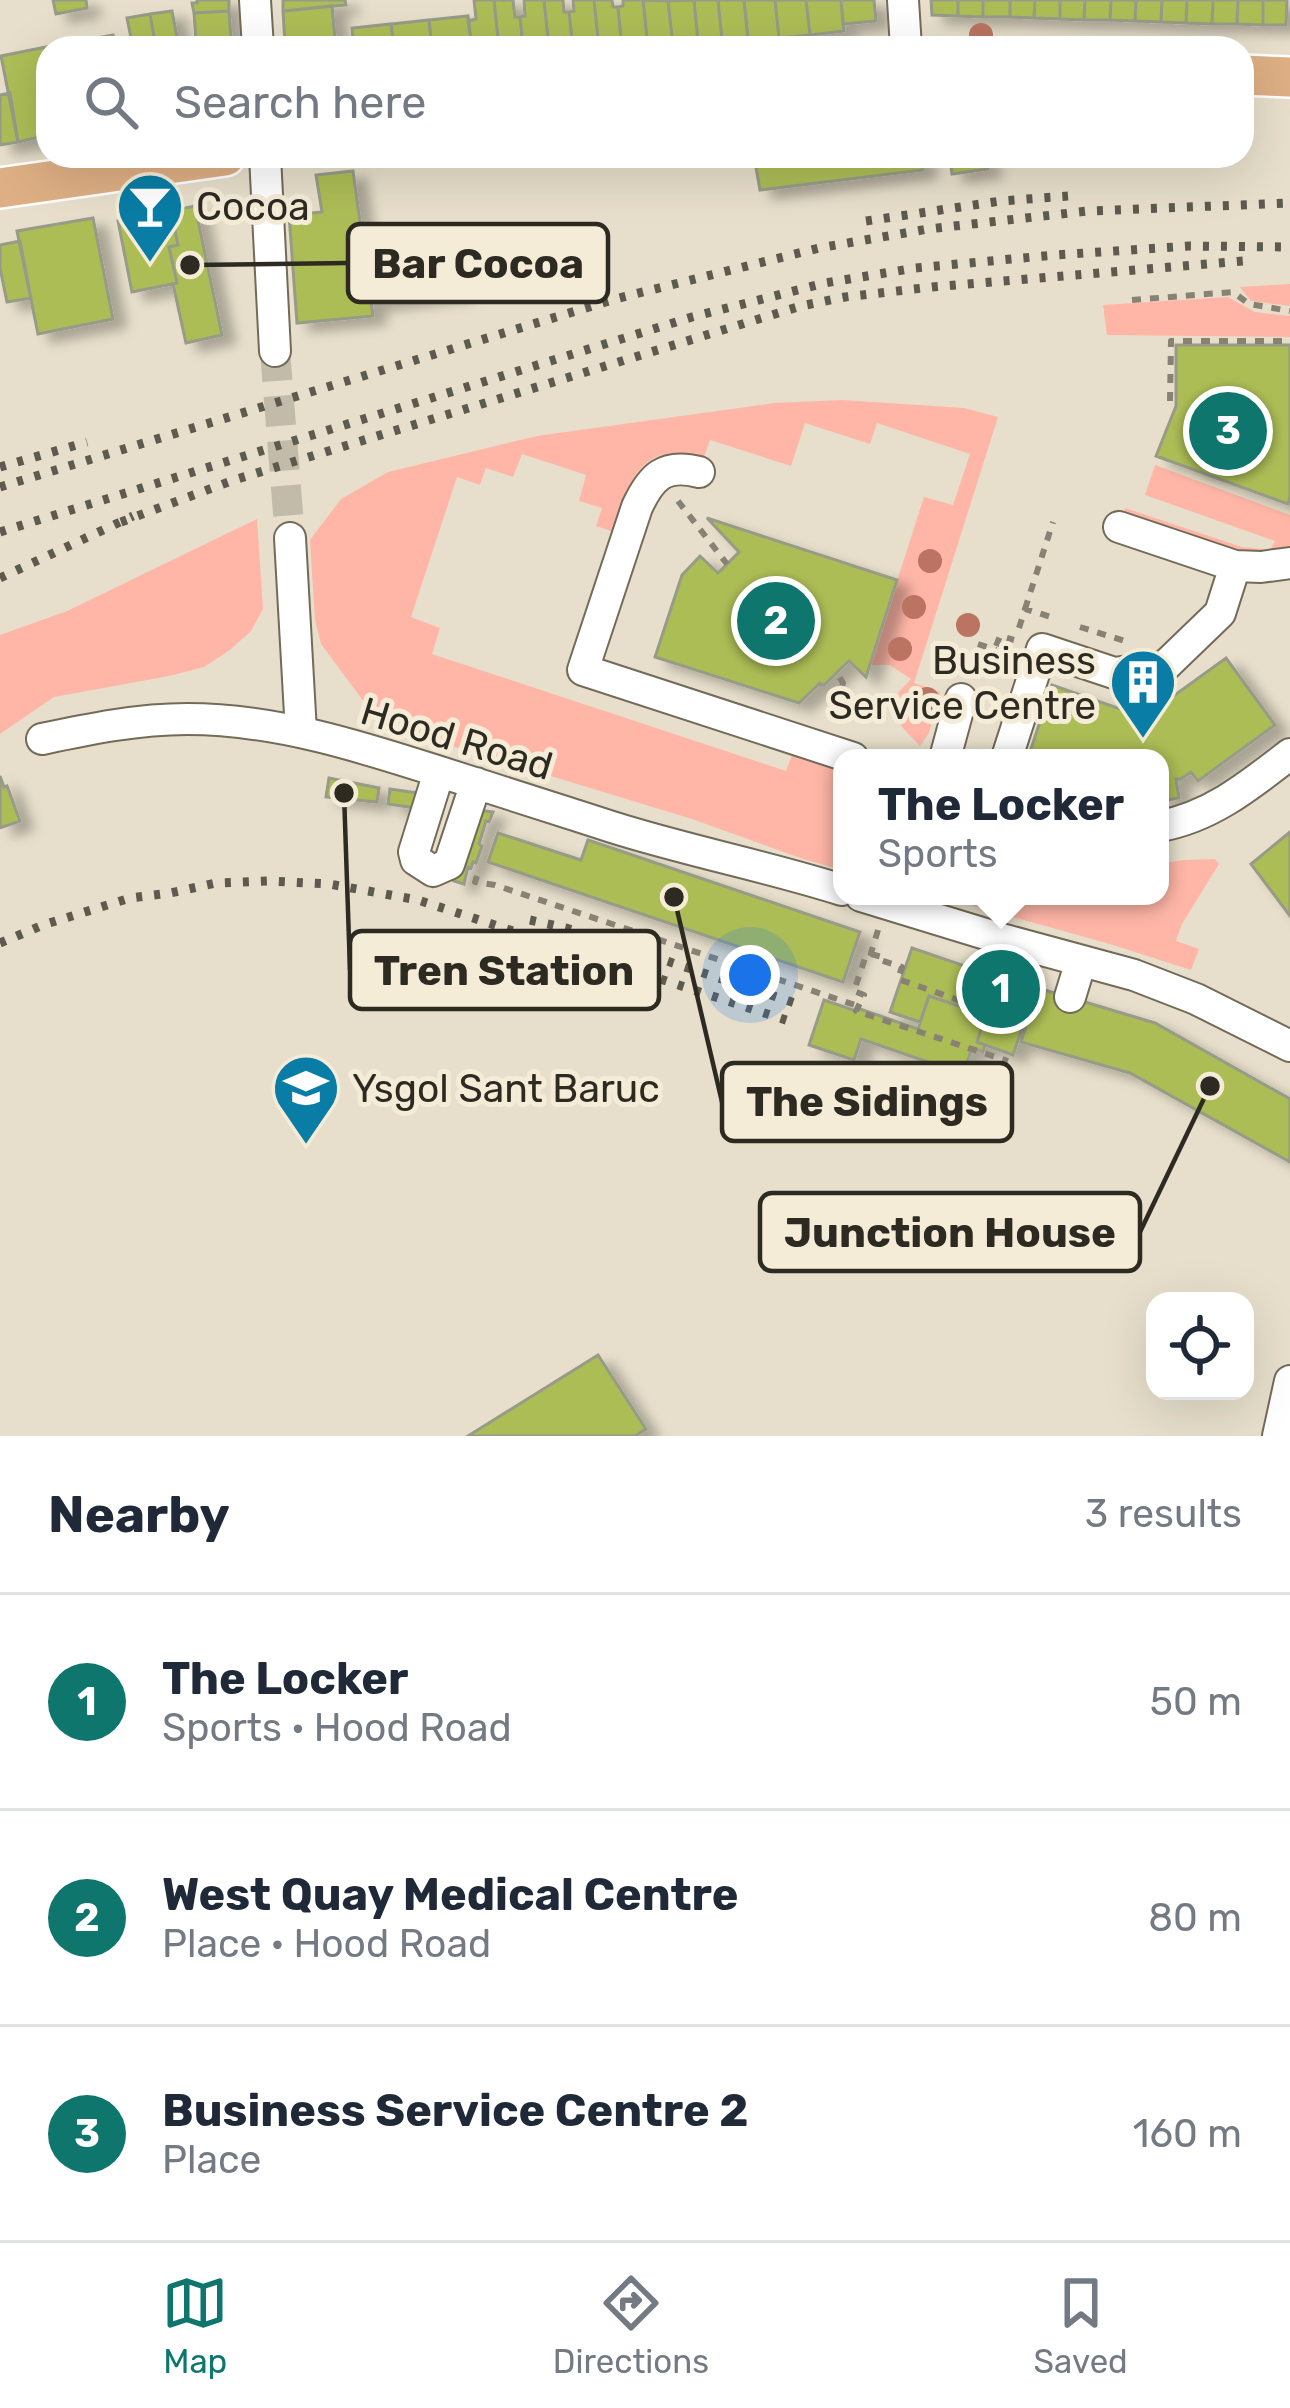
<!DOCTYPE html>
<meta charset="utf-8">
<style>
:root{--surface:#fff;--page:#f6f6f7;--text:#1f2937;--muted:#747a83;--line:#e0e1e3;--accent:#0f766e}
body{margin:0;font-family:Rubik,sans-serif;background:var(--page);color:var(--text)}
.controls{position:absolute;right:36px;bottom:36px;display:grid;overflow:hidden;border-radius:24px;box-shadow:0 12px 48px #0002}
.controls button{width:108px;height:108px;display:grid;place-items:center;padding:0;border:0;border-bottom:3px solid var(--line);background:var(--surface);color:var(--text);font:60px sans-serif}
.you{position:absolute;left:750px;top:975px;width:42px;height:42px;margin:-30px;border:9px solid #fff;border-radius:50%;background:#1a73e8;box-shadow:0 0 0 18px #1a73e833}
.badge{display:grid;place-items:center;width:78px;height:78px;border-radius:50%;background:var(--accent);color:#fff;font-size:39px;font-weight:700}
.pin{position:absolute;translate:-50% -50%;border:6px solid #fff;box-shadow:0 3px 12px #0006}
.popup{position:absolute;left:833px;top:749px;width:336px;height:156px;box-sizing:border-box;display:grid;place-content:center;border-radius:24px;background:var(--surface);filter:drop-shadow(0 3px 9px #0005);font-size:39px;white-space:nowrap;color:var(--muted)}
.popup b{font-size:45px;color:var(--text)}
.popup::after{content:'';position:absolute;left:50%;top:100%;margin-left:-24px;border:24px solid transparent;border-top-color:var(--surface)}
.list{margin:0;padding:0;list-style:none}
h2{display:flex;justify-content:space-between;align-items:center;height:156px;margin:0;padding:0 48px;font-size:51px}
h2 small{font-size:39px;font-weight:400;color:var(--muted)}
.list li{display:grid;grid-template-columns:78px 1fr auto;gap:36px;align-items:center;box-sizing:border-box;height:216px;padding:0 48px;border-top:3px solid var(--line)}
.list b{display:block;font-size:45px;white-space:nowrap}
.list p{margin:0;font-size:39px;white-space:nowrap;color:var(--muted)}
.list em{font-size:39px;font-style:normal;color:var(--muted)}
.icon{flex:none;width:66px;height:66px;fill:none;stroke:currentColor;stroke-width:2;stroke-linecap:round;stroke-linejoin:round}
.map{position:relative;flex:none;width:1290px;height:1436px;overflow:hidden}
.search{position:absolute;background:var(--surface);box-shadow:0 12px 48px #0002;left:36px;right:36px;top:36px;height:132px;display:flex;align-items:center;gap:30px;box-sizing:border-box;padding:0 42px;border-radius:36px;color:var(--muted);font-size:45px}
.sheet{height:804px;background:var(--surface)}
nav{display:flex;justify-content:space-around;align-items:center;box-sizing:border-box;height:168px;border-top:3px solid var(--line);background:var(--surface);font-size:33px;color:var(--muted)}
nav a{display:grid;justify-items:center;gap:6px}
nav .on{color:var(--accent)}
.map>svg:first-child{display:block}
</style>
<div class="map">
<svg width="1290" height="1436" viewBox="0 0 1290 1436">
<defs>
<filter id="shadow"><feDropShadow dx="13" dy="8" stdDeviation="6" flood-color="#0004"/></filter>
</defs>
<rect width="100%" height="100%" fill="#e7dfcb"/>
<path fill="#ffb6a7" d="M1290,284V306L1251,301L1240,287Z
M1228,297L1255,312L1290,316V337L1107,335L1103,305Z
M842,400L964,408L998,417L914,683L940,692L929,733L920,746L901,726L906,709L898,693L911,679L890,665H870L924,497L953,505L970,454L877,423L870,444L805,423L791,466L710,440L703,460C641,436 628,484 614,532L596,526L602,508L579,501L586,475L522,454L513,477L486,468L480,485L457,477L411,617L440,628L432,654L786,771L792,755L842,770V870L803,859L692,819L429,739L367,706L321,644L315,620L310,540L341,499L388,472L537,436L774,403Z
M1155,465L1290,515V549C1228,562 1180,536 1123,516L1125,508L1242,547L1270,550L1275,541L1145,495Z
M257,519L263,609L251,631L230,650L204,667L169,676L54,697L0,734V635L67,611Z
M1215,859L1219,864L1182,924L1176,941L1199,949L1191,970L1113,945L956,901L957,896H999L1047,905H1066L1072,896H1160V864L1183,860Z"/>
<path fill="#adbd56" stroke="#979b87" stroke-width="3" filter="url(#shadow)" d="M53,0H86L87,8L56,14Z
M197,0H229V11L194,13L192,3H197Z
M283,0H345L346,5L283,11Z
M474,0H494L499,48H472L468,21L476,19Z
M494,0H513L515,17H520L523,48H499Z
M524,0H544L549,48H523L520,17L525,16Z
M544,0H563L564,12H569L573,48H549Z
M573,0H594L599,48H573L569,12L574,11Z
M594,0H612L613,7H618L622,48H599Z
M623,0H643L648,47L622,48L618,7L623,6Z
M643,0L668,1L673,45L648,47Z
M694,0L698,42L673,45L668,1Z
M694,0H718L722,40L698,42Z
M718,0H744L748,37L722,40Z
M744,0H775L779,38L748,41Z
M775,0H806L810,35L779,38Z
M806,0H841L844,31L810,35Z
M841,0H874L876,21L843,24Z
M931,0H958V16L932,15Z
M958,0H983V17L958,16Z
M983,0H1010V17H983Z
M1010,0H1035L1034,18L1010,17Z
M1035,0H1060V19L1034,18Z
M1060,0H1085L1084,20L1060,19Z
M1085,0H1111L1110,20H1084Z
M1111,0H1136L1135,21L1110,20Z
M1136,0H1162L1161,22L1135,21Z
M1162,0H1187L1186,23L1161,22Z
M1187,0H1213L1212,24L1186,23Z
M1213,0H1238L1237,24H1212Z
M1238,0H1263V25L1237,24Z
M1263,0H1287L1286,25H1263Z
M332,6L335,39L285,44L283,11Z
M172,11L179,48H156L150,14Z
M229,11L231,38L196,40L194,13Z
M150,14L156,48H133L127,18Z
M468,16L472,48H432L429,20Z
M429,20L432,48H394L391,24Z
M391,24L394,48H354L352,28Z
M113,35L116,48H94L92,39Z
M353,37L354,48H285V44Z
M231,38L232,48H197L196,40Z
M61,44L62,48H48V135L18,142L1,56Z
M10,93L18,142L0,145V95Z
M754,156H921L923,170L760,190Z
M985,156L988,169L952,174L950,160Z
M353,171L373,316L297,323L289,215L322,212L316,175Z
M195,206L222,335L186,343L173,284L177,283L169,247L178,245L171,211Z
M171,211L178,245L169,247L177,283L132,292L118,221Z
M93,218L113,319L38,334L17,231Z
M453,228L461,291L374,302L366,239Z
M20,241L31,298L7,302L0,268V245Z
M1176,345H1290V497L1288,504L1156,456L1176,406Z
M707,518L897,580L866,677L849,661L823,686L820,683L799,703L655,657L682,575L700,556L718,573L739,552Z
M1226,658L1275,725L1198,781L1191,772L1181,779H1176L1179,798L1160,801V758H1028L1052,685L1140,716L1150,713Z
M0,776L4,787L7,786L20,821L0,828Z
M329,778L379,788L377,802L326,797Z
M390,789L418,793L416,808L388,804Z
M477,810L493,812L489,822L486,821L479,844L482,846L476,863L473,862L471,868L468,867L464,884L454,881Z
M1290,832V916L1251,864Z
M498,833L581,860L588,840L860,932L843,982L488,862Z
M912,948L1035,990L1013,1055L977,1042L986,1015L929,996L920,1022L890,1012Z
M999,978L1011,982L1001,1010L989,1005Z
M1011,982L1023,986L1014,1013L1001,1010Z
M1011,982L1023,986L1014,1013L1001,1010Z
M1038,988L1155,1023L1290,1099V1162L1130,1073L1021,1042Z
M929,996L986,1015L977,1042L985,1045L983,1052L972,1048L958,1089L942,1084L948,1069L861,1039L854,1060L809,1045L824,1000L856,1011L857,1008L918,1029Z
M598,1355L646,1429L635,1436H468Z"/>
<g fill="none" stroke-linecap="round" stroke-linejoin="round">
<path stroke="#c2bba9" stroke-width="30" stroke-dasharray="30 15" stroke-linecap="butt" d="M275,351L290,538"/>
<g stroke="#736b59" stroke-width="34">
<path id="minor" d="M255,0L258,48
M903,0L906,48
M265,156L275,351
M699,472C664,463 651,477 637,507L583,670L853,758
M1119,527L1235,566L1261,567L1290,563
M290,538L301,732
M42,739C89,729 138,719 187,719C273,719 356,745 437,771C496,790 554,808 612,827C688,851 766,866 842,890
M1008,754L1042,649L1114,673L1165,666L1220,613L1235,566
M945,758L961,699
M439,772L414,852L416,860L433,871L449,864L476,783
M1160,826C1211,817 1250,785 1290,754
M861,896L1005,940L1134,975L1196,999L1290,1046
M1070,997L1081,961
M1278,1436L1290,1381"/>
</g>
<g stroke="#fff" stroke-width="44">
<path id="major" d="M1242,75L1290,77
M0,188L225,156"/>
</g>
<path stroke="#888274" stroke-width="6" stroke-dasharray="9 9" stroke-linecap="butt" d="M1132,300L1233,292L1249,304L1290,311
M1170,401L1171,341H1290
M678,501L727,564
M1025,609L1053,522
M1080,627L1125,641
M1019,628L1025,609L1051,617
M978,644L996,650
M996,646L1000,636L1014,640
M832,720L843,683L837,673
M477,876L475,882L495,885L858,1006
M878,930L871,953L867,952L854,991L864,995L856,1011L1008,1061
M871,954L882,957L880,960L902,967L898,979L1024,1023"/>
<use href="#minor" stroke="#fff" stroke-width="30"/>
<use href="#major" stroke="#deaf84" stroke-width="39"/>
<path stroke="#5e5a4e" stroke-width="9" stroke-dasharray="6 12" stroke-linecap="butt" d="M866,221L1001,201L1068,196
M0,467L87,442
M0,487L615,299L819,248L928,229L1088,211L1290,203
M121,522L234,480L801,306L845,297L932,287L1243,261
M0,532L692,317L825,283L915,268L1055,255L1190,246L1290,247
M0,578L133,516
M530,920L566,928L798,1004
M0,943L43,925L130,898L170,893L216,883L268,881L329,884L418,900L792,1022"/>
</g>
<g fill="#ba7461">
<circle cx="981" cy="35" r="12"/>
<circle cx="930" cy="561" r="12"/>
<circle cx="914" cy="607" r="12"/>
<circle cx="968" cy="625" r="12"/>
<circle cx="900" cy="649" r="12"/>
<circle cx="927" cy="699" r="12"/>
</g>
<defs>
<g id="bar-pin" transform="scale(3.45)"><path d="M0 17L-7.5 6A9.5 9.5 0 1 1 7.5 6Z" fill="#097da5" stroke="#f5ecd8"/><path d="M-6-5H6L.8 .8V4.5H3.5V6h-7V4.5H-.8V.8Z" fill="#fff"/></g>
<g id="building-pin" transform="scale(3.45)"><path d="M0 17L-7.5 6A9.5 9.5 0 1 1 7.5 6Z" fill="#097da5" stroke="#f5ecd8"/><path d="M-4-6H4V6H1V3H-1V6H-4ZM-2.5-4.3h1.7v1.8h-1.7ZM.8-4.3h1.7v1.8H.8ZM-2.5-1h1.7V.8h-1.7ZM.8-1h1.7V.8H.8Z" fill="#fff"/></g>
<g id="school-pin" transform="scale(3.45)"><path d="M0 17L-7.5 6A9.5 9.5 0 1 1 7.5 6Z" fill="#097da5" stroke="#f5ecd8"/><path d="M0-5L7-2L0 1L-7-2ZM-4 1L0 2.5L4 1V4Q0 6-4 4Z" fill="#fff"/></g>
</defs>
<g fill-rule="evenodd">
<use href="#bar-pin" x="150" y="206"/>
<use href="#building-pin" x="1143" y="682"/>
<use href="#school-pin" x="306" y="1088"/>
</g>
<g text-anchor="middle" stroke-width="10" stroke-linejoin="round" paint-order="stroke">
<g font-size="39" fill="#2d2a22" stroke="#f5ecd8" text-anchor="start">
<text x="196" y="220">Cocoa</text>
<text x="1096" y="674" text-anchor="end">Business<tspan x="1096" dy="45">Service Centre</tspan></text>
<text x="352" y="1102">Ysgol Sant Baruc</text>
</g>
<g font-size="39" fill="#2d2a22" stroke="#f5ecd8">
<text transform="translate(457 738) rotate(17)" y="14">Hood Road</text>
</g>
</g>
<path fill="none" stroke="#2d2a22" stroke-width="4.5" d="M190 265L348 263M344 793L350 970M674 897L722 1102M1210 1086L1140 1232"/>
<g fill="#2d2a22" stroke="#f5ecd8" stroke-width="4.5">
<circle cx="190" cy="265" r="12"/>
<circle cx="344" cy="793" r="12"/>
<circle cx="674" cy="897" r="12"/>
<circle cx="1210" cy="1086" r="12"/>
</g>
<g fill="#f5ecd8" stroke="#2d2a22" stroke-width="4.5">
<rect x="348" y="224" width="260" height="78" rx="12"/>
<rect x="350" y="931" width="309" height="78" rx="12"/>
<rect x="722" y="1063" width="290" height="78" rx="12"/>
<rect x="760" y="1193" width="380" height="78" rx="12"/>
</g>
<g font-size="42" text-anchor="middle" font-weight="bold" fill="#2d2a22">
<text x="478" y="278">Bar Cocoa</text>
<text x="504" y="985">Tren Station</text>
<text x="867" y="1116">The Sidings</text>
<text x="950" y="1247">Junction House</text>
</g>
</svg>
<div class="controls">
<button><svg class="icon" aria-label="locate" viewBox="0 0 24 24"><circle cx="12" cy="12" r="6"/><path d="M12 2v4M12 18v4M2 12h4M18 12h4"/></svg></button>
</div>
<div class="you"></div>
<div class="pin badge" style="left:1001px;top:989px">1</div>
<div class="popup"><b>The Locker</b>Sports</div>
<div class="pin badge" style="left:776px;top:621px">2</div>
<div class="pin badge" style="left:1228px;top:431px">3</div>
<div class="search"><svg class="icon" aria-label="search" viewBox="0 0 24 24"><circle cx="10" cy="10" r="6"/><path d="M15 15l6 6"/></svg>Search here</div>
</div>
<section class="sheet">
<h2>Nearby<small>3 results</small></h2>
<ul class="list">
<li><span class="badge">1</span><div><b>The Locker</b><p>Sports · Hood Road</p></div><em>50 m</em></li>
<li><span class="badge">2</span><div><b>West Quay Medical Centre</b><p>Place · Hood Road</p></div><em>80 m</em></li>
<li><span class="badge">3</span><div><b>Business Service Centre 2</b><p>Place</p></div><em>160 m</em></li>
</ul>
</section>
<nav>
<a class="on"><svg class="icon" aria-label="map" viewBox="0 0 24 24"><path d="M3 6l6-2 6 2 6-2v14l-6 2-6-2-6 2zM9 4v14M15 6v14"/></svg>Map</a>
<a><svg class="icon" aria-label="directions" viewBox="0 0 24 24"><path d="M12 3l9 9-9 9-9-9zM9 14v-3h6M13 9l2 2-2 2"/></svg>Directions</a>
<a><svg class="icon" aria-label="saved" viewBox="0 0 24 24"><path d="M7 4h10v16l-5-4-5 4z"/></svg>Saved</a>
</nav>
